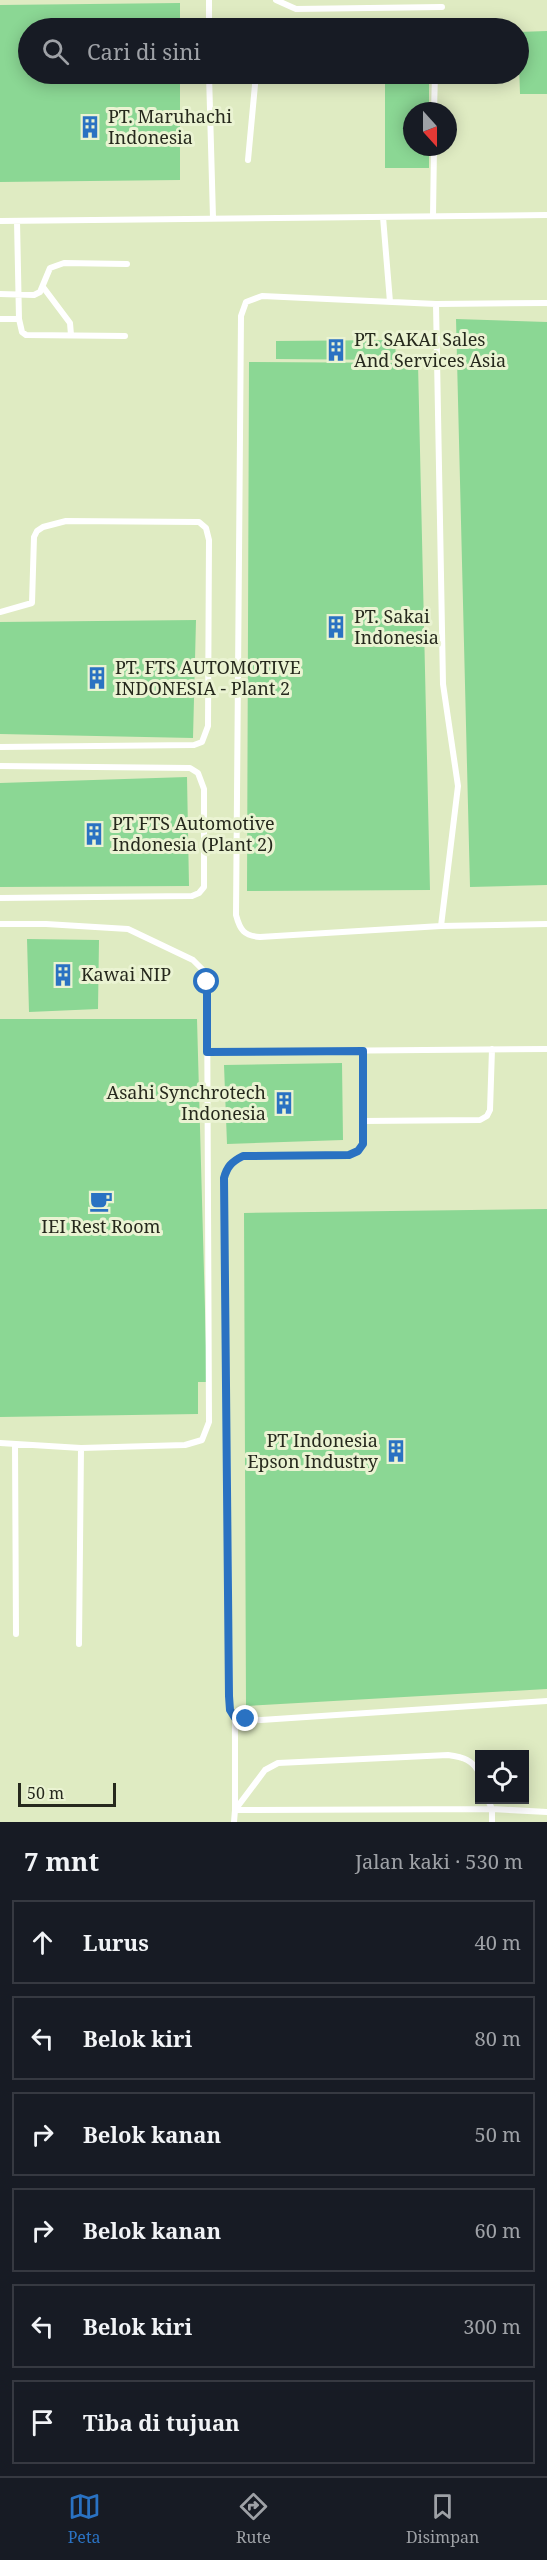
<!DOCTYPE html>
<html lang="id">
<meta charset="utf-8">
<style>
:root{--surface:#171b24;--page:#242831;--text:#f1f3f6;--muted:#9ea1a6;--line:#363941;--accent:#2a72c2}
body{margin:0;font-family:"Noto Serif",serif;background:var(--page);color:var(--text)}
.controls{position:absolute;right:18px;bottom:18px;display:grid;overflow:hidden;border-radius:0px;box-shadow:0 3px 15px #0003}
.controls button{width:54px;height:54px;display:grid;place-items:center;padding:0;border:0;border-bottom:2px solid var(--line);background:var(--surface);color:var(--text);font:30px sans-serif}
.compass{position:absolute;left:403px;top:102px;width:54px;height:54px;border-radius:50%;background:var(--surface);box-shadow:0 3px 15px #0003;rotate:159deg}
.scale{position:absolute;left:18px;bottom:15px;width:98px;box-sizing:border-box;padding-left:6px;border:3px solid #26291d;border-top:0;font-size:16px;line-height:21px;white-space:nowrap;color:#26291d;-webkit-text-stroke:4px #eaf3d2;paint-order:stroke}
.stop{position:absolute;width:18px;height:18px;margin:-14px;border:4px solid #2a72c2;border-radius:50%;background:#fff}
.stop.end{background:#2a72c2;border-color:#fff;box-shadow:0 2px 6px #0008}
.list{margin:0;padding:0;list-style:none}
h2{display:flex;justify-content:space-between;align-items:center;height:78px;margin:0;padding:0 24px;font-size:26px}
h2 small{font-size:20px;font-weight:400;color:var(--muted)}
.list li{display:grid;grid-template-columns:39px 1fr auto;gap:18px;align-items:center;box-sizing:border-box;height:84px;margin:0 12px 12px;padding:0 12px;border:2px solid var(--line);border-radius:0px}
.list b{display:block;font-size:22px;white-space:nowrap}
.list em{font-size:20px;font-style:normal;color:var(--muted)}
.icon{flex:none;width:33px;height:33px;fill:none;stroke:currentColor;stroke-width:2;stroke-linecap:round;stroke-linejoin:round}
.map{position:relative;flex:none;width:547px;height:1822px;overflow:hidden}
.search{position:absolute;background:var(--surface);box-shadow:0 3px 15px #0003;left:18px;right:18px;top:18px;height:66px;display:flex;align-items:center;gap:15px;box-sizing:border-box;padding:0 21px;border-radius:33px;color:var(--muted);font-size:22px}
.sheet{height:654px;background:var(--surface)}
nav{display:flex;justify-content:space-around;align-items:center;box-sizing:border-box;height:84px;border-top:2px solid var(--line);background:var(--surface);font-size:16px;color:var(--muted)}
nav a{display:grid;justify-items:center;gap:3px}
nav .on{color:var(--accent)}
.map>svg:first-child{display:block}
</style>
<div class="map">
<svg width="547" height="1822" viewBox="0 0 547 1822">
<rect width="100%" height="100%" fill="#eaf3d2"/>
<path fill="#dfebc2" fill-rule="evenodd" d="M0,0H547V1822H0ZM28,28H518V74H28ZM412,111H448V147H412ZM480,1754H524V1800H480Z"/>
<path fill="#8bd794" d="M180,3V28H28V74H180V180L0,182V5Z
M547,31V94H520L518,32Z
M385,74H429V111H412V147H429V168H385Z
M456,319L547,322V885L470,887Z
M395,340L396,360L276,359V341Z
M249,362L418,363L430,890L247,891Z
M196,620L193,738L0,734V622Z
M187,777L189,886L0,887V783Z
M27,939L99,940L98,1009L29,1012Z
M0,1019H197L207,1382H198V1414L0,1417Z
M342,1063L343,1140L227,1144L224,1065Z
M547,1209V1689L246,1706L244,1213Z"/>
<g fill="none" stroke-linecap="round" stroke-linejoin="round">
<path stroke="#fff" stroke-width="6" d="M276,0L296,9L442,7
M209,28V0
M209,74L213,218
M434,111L435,74
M248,160L256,74
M433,216L434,147
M383,217L390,302
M0,221L547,215
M43,287L70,323L71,335
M0,294L34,295L40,292L50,268L64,263L127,264
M547,303L436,304L262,296L246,302L241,316L236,915C240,930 244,936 260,937L441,926L547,924
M436,304L443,684L458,786L441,926
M0,319H19L17,221
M19,319L22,332L26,335L125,336
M0,612L32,603L34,537L37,531L43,527L66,521L199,522L206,528L209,540L208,726L202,742L194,745L0,747
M0,766L190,768L198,773L204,789V887L199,893L192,896L0,898
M0,924H46L128,929L193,960L202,969L207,982L209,1422L202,1440L185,1445L81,1448L0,1443
M363,1051V1144L358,1151L349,1155L243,1157C231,1162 227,1167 224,1178L230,1710L235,1718L261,1720L547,1701
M207,1052L547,1049
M363,1121L480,1120L487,1116L490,1110L492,1049
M15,1444L16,1634
M79,1644L81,1448
M235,1718V1810L265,1770L278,1763L448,1755C463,1757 474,1760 480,1775
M488,1800L492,1809L547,1812
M234,1822L235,1810L492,1809V1822"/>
</g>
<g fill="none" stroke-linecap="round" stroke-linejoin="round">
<path stroke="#2a72c2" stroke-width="8" d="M207,982V1052L363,1051V1144L358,1151L349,1155L243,1156C231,1162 227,1167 224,1178L229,1696L230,1710L235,1718L246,1719"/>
</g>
<defs>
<g id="building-bare" transform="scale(1.8)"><path d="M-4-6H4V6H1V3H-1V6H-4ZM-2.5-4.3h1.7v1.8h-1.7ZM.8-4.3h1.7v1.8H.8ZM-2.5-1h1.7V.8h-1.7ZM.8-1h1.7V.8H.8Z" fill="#2a72c2" stroke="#eaf3d2" stroke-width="2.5" paint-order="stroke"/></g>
<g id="cafe-bare" transform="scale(1.8)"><path d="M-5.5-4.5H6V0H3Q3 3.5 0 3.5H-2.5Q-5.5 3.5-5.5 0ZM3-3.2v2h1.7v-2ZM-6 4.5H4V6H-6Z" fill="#2a72c2" stroke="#eaf3d2" stroke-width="2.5" paint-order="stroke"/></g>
</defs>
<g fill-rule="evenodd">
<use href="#building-bare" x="90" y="127"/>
<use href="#building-bare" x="336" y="350"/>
<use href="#building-bare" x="336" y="627"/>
<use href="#building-bare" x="97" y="678"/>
<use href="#building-bare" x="94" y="834"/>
<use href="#building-bare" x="63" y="975"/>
<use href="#building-bare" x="284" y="1103"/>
<use href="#cafe-bare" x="101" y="1201"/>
<use href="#building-bare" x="396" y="1451"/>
</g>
<g text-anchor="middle" stroke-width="6" stroke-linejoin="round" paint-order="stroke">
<g font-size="18" fill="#26291d" stroke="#eaf3d2" text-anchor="start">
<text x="108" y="123">PT. Maruhachi<tspan x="108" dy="21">Indonesia</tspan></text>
<text x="354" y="346">PT. SAKAI Sales<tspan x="354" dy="21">And Services Asia</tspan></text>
<text x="354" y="623">PT. Sakai<tspan x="354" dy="21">Indonesia</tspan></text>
<text x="115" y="674">PT. FTS AUTOMOTIVE<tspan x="115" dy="21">INDONESIA - Plant 2</tspan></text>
<text x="112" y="830">PT FTS Automotive<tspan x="112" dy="21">Indonesia (Plant 2)</tspan></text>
<text x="81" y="981">Kawai NIP</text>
<text x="266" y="1099" text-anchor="end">Asahi Synchrotech<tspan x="266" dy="21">Indonesia</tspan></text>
<text x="101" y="1233" text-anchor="middle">IEI Rest Room</text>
<text x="378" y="1447" text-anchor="end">PT Indonesia<tspan x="378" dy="21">Epson Industry</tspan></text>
</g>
</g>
</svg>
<div class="controls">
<button><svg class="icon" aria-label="locate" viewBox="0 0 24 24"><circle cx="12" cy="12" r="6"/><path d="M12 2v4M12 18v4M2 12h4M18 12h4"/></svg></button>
</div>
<svg class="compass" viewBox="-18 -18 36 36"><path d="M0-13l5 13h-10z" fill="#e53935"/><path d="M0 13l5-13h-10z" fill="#9ea1a6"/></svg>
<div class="scale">50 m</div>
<div class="stop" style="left:207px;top:982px"></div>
<div class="stop end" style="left:246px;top:1719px"></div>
<div class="search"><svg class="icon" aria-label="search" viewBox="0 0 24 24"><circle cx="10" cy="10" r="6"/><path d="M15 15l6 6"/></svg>Cari di sini</div>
</div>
<section class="sheet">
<h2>7 mnt<small>Jalan kaki · 530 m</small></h2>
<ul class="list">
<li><svg class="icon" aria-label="ahead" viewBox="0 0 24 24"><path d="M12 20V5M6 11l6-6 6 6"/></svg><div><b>Lurus</b></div><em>40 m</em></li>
<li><svg class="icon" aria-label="left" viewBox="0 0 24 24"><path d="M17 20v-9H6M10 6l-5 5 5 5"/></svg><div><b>Belok kiri</b></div><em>80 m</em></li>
<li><svg class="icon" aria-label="right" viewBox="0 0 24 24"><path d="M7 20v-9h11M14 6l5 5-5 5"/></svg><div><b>Belok kanan</b></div><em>50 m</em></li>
<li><svg class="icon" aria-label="right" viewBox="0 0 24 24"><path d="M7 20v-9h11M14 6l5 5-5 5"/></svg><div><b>Belok kanan</b></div><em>60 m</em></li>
<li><svg class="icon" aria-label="left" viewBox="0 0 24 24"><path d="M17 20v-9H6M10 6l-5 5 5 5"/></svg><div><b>Belok kiri</b></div><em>300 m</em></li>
<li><svg class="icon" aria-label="arrive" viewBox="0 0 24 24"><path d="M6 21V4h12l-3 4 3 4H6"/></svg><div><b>Tiba di tujuan</b></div></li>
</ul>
</section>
<nav>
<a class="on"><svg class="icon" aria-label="map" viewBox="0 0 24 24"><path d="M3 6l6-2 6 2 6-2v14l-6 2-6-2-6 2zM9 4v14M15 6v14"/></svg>Peta</a>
<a><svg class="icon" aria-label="directions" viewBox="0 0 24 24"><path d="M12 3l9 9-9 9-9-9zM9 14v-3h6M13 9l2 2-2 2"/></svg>Rute</a>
<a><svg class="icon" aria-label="saved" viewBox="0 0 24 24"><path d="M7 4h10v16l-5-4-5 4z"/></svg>Disimpan</a>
</nav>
